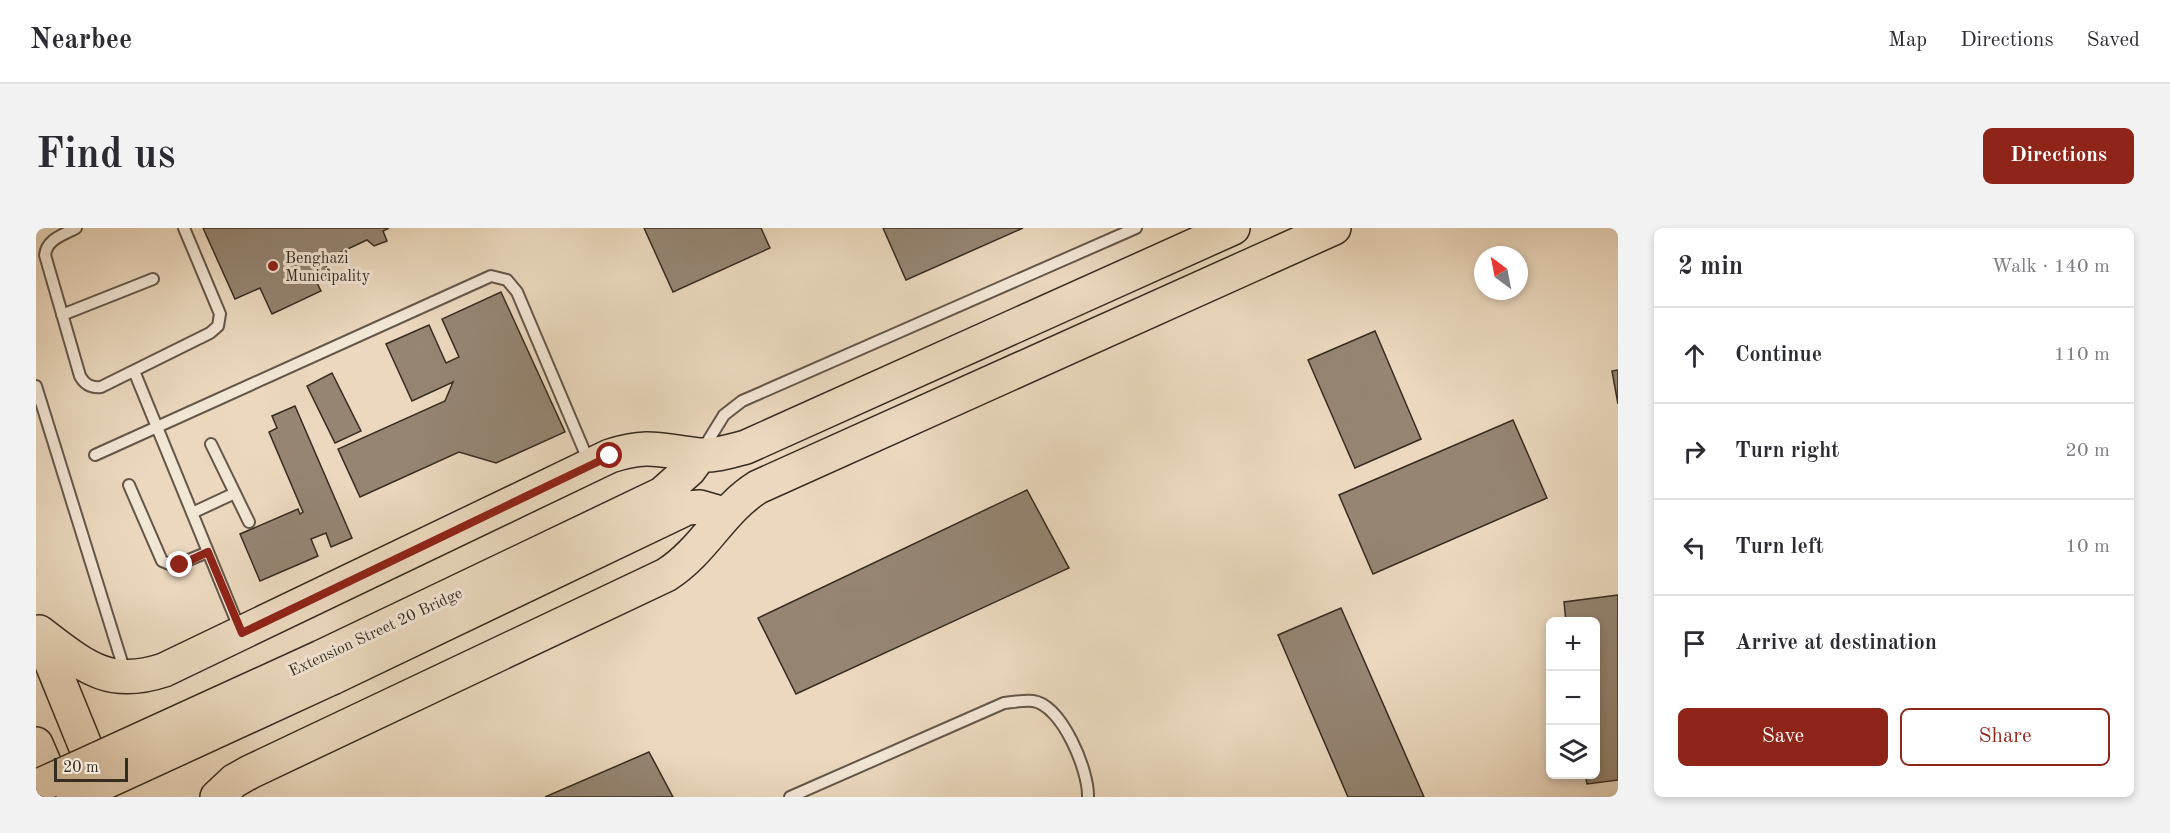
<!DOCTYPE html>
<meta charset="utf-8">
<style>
:root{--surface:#fff;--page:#f2f2f3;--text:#2b2b33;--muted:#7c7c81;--line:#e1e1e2;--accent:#8f2418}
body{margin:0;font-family:"Old Standard TT",serif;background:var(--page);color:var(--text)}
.controls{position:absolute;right:18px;bottom:18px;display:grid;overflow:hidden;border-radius:9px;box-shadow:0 3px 9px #0003}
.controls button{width:54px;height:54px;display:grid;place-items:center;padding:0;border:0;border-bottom:2px solid var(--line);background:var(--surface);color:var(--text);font:30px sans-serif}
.compass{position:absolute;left:1438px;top:18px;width:54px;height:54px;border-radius:50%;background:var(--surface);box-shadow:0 3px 9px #0003;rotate:328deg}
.scale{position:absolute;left:18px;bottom:15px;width:74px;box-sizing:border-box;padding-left:6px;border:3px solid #372c20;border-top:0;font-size:16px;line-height:21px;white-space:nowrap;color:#372c20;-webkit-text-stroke:4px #f2e6d5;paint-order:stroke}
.stop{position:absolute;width:18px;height:18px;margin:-14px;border:4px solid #8f2418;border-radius:50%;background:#fff}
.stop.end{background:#8f2418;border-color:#fff;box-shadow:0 2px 6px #0008}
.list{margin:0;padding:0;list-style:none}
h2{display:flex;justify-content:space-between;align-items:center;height:78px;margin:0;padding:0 24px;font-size:26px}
h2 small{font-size:20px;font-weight:400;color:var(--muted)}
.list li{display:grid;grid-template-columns:39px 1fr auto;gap:18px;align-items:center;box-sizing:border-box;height:96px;padding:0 24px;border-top:2px solid var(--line)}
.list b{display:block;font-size:22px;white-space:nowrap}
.list em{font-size:20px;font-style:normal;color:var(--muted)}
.actions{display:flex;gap:12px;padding:18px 24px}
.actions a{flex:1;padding:14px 0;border:2px solid var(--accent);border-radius:9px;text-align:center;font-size:21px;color:var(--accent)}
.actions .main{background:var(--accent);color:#fff}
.icon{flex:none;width:33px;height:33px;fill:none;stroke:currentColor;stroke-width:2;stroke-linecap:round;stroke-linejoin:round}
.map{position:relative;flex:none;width:1582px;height:569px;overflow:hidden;border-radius:9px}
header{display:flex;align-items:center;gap:36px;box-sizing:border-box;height:84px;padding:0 30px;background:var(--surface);border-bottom:2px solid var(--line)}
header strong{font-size:28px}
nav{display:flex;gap:33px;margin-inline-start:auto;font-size:21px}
.intro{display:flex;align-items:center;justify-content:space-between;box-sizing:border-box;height:144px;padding:0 36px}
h1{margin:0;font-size:42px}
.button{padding:15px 27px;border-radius:9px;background:var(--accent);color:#fff;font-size:21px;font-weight:700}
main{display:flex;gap:36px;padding:0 36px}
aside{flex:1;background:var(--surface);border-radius:9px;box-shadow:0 3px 9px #0003}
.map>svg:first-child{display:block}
</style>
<header>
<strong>Nearbee</strong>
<nav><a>Map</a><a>Directions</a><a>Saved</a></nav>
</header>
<div class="intro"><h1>Find us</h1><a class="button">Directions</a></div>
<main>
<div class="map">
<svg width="1582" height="569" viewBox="0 0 1582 569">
<rect width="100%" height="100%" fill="#ebd8be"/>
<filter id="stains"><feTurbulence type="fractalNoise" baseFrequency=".00333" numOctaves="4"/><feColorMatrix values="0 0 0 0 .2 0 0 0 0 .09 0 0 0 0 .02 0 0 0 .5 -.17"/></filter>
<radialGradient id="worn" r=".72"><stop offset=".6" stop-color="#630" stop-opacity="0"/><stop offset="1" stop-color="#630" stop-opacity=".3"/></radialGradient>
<path fill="#958572" stroke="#372c20" stroke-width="1.5" d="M167,0H353L347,3L351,13L338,18L331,12L288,32L293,44L279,51L285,63L236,86L224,60L199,71Z
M608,0H725L734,20L637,64Z
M847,0H987L870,52Z
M465,64L529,204L460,235L423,224L324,269L302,221L409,173L417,154L376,173L350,116L393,97L410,135L423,129L406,91Z
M1339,103L1385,211L1319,240L1272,132Z
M1582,142V176L1576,143Z
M296,145L325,203L299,215L271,158Z
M259,178L316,310L295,319L290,305L275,311L282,328L224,353L204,306L262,281L264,286L267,284L233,204L241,200L236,188Z
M1477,192L1511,270L1337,346L1303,267Z
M991,262L1033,340L760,466L722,390Z
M1582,367V552L1551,556L1549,546H1560V394H1530L1528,374Z
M1305,380L1388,569H1312L1242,407Z
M613,524L637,569H509Z"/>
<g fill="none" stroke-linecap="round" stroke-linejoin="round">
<g stroke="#645748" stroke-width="14">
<path id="lane" d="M40,0C27,7 11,11 9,27L44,148C49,157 55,160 65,159L174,105L182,98L184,86L148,0
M26,87L117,51
M98,143L204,402
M0,158L89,444
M175,216L213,294
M667,221L688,187L706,173L1100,0
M59,227L455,48L471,52L481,64L553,234
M93,257L126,333L138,338L172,324
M156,285L199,265
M754,569L968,475C977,474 988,472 997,473C1026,477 1053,543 1052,569"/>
</g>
<g stroke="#372c20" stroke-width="36">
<path id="primary" d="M3,404C47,437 71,461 128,442L574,228C613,215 626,223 663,227C680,228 695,223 710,219L1197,0
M3,404L66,559
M285,429L626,266L653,242L664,227
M296,450L651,280L664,279L688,286
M0,516L23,569
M181,569L198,553L214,544L630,347C669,322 684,283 722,259L1298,0"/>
</g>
<use href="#lane" stroke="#f2e6d5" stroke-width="10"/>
<use href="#primary" stroke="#ebd8be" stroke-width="33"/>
<g stroke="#372c20" stroke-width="36" stroke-linecap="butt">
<path id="primary-bridge" d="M0,559L285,429
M37,569L296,450"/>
</g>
<use href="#primary-bridge" stroke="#ebd8be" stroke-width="33"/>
</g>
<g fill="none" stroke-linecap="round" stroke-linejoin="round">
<path stroke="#8f2418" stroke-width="8" d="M144,337L172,324L206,405L574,228"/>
</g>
<circle fill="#8f2418" stroke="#f2e6d5" stroke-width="2" cx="237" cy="38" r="6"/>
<g text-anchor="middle" stroke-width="6" stroke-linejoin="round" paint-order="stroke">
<g font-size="16" fill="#372c20" stroke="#f2e6d5" text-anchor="start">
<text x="249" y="35">Benghazi<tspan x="249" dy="18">Municipality</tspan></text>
</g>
<g font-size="16" fill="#372c20" stroke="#f2e6d5">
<text transform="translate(339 403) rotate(-25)" y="6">Extension Street 20 Bridge</text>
</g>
</g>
<rect width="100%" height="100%" filter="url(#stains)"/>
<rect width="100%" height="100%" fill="url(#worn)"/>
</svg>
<div class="controls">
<button>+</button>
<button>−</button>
<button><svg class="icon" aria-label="layers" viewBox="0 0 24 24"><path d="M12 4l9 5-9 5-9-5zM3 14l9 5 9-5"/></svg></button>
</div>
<svg class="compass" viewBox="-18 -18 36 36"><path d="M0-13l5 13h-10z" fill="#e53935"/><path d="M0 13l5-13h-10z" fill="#7c7c81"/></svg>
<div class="scale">20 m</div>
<div class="stop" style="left:574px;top:228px"></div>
<div class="stop end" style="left:144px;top:337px"></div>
</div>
<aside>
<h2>2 min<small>Walk · 140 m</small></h2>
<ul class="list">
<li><svg class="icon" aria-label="ahead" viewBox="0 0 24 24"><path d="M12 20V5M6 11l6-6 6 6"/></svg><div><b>Continue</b></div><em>110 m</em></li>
<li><svg class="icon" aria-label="right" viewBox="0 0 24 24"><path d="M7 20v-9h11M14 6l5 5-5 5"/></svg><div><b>Turn right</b></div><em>20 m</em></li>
<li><svg class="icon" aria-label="left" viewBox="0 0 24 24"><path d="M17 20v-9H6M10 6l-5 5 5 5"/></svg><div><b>Turn left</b></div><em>10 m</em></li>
<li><svg class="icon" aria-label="arrive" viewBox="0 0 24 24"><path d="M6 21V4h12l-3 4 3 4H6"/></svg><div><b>Arrive at destination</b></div></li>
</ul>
<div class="actions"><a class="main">Save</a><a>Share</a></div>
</aside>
</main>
